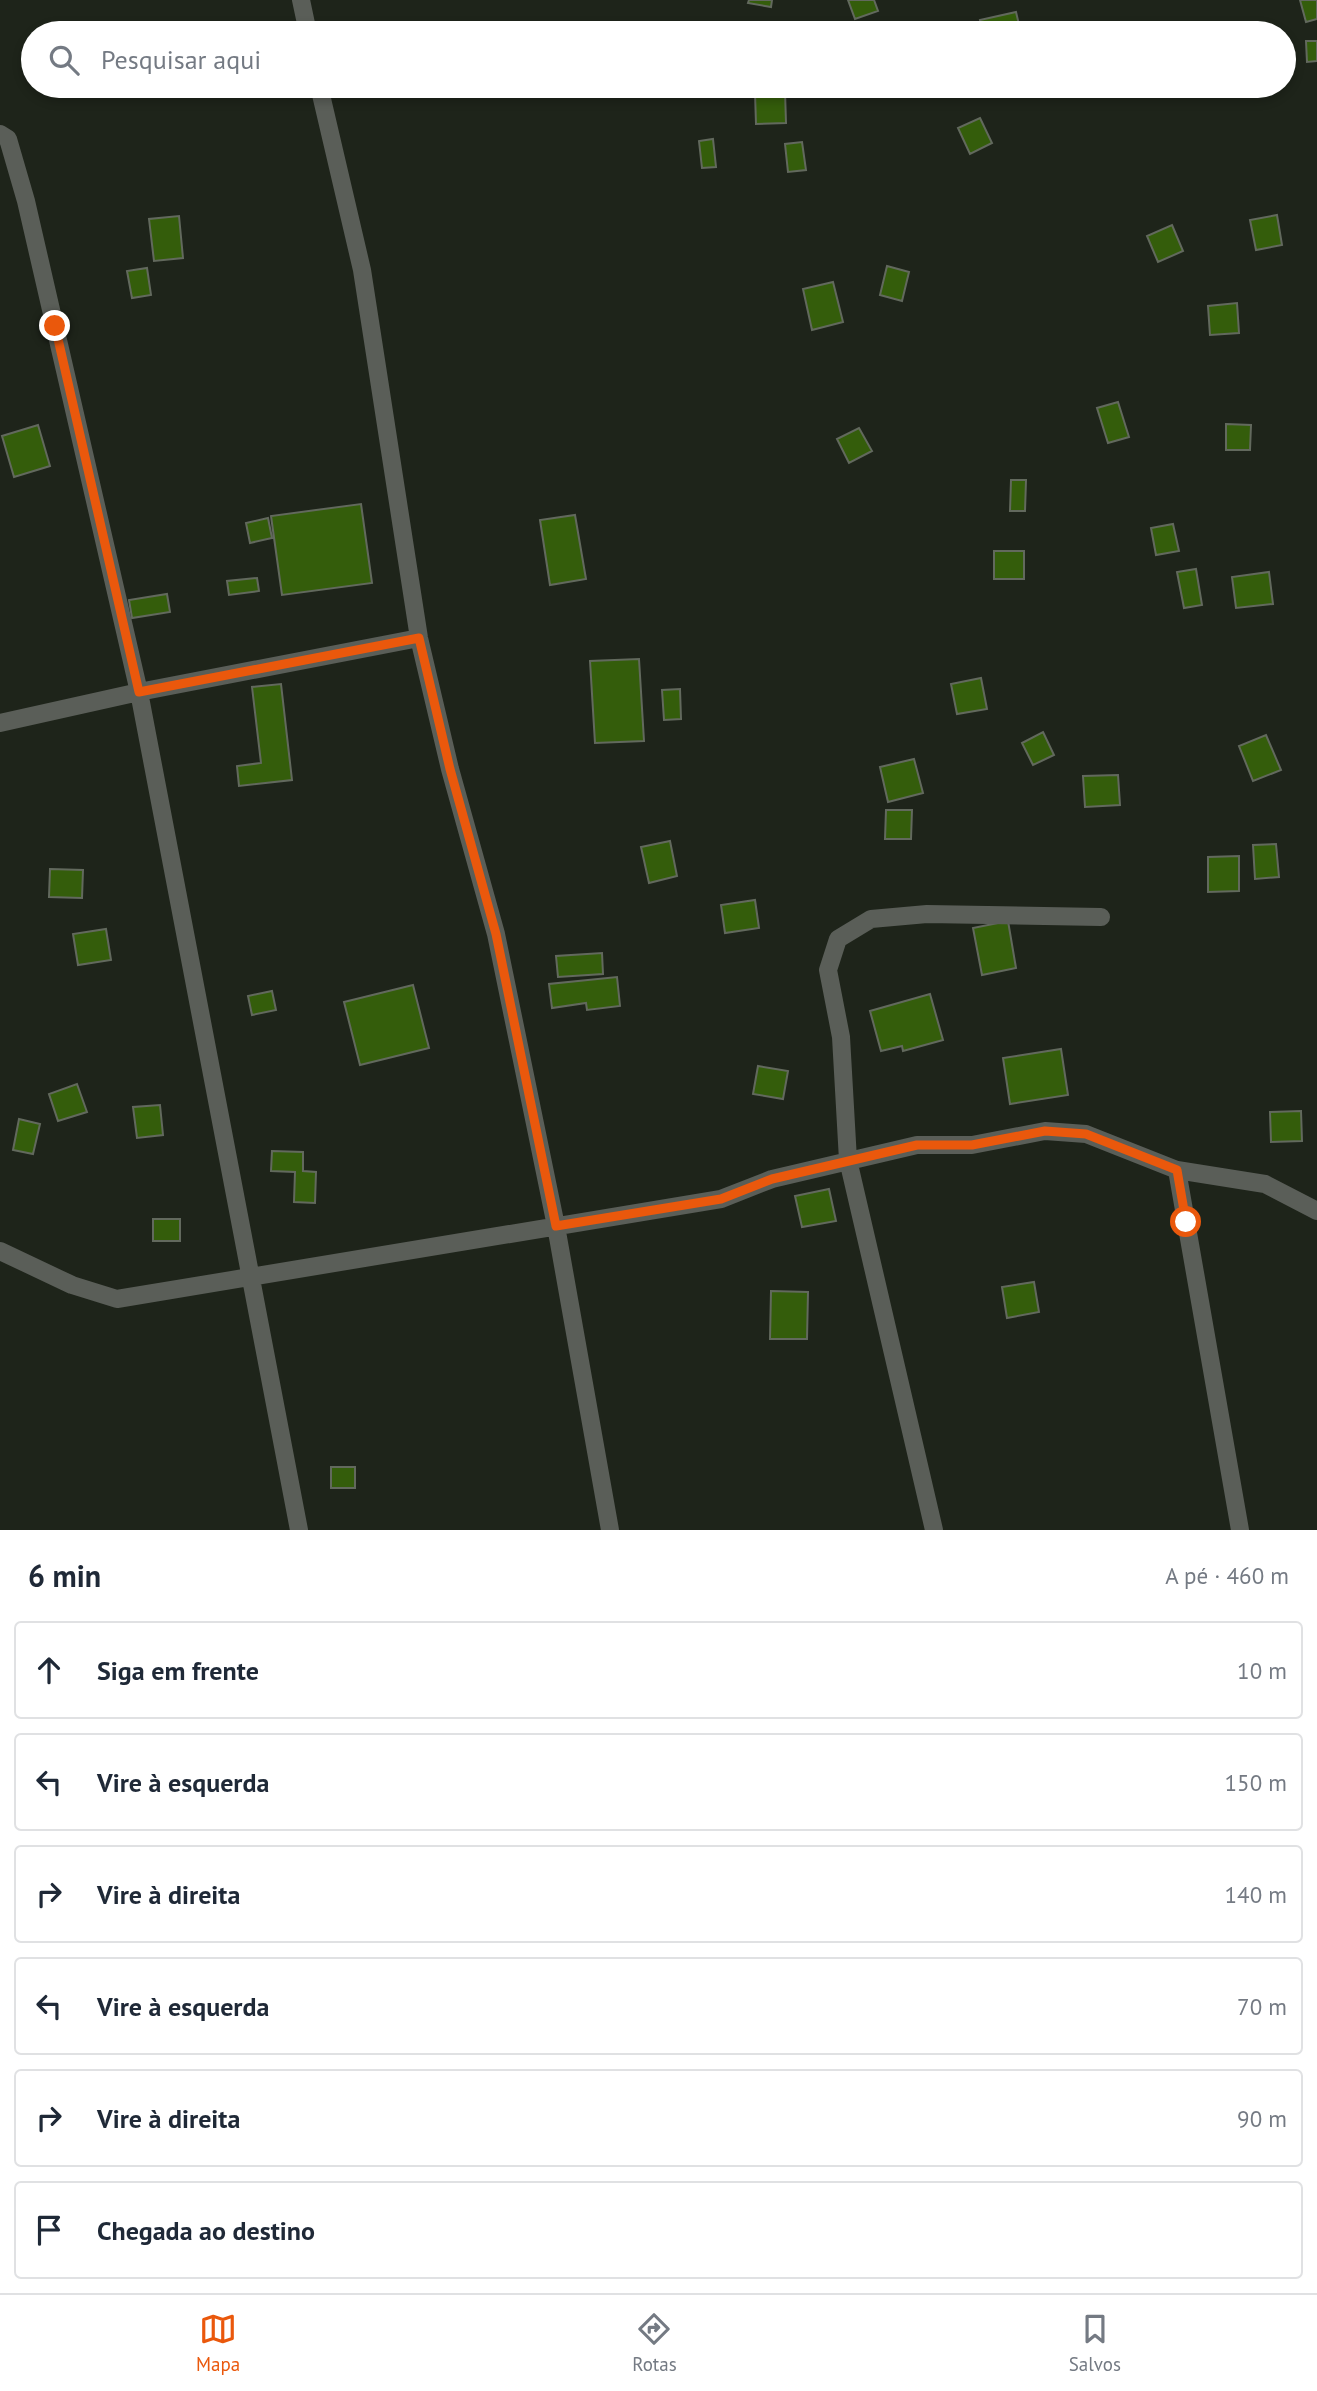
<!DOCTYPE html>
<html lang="pt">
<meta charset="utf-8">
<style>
:root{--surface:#fff;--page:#f2f2f3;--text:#1f2937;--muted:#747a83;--line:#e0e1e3;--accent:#ea580c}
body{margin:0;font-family:"PT Sans",sans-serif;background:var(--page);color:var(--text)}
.stop{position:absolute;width:21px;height:21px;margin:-16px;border:5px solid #ea580c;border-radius:50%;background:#fff}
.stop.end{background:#ea580c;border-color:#fff;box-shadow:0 2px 7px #0008}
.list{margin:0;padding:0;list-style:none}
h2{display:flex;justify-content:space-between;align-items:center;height:91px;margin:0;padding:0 28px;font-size:30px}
h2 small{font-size:23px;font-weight:400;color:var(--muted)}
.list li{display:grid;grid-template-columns:46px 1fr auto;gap:21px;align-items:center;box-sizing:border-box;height:98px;margin:0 14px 14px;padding:0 14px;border:2px solid var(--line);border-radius:7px}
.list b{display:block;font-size:26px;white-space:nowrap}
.list em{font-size:23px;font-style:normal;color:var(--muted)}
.icon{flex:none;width:38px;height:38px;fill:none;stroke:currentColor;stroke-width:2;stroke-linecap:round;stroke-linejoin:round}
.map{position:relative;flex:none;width:1317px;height:1530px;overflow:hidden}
.search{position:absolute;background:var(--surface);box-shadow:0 4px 10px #0003;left:21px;right:21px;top:21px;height:77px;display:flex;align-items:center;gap:18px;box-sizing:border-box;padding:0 24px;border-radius:38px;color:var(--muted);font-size:26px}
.sheet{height:763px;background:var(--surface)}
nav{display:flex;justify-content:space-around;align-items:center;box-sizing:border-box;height:98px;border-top:2px solid var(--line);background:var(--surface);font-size:19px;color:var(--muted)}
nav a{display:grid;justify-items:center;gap:4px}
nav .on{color:var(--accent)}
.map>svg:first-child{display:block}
</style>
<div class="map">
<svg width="1317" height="1530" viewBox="0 0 1317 1530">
<rect width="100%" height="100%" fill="#1e241a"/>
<path fill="#345d0b" stroke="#62695d" stroke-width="2" d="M749,0H772L771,7L748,3Z
M848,0H874L878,11L855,19Z
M1300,0H1317V19L1306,22Z
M1016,12L1021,33H983L980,20Z
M1306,41H1317V61L1307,62Z
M785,91L786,123L756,124L755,93Z
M980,118L992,143L970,154L958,128Z
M713,139L716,167L702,168L699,141Z
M802,142L806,170L788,172L785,144Z
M1277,215L1282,245L1256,250L1250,220Z
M179,216L183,258L154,261L149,219Z
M1172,225L1183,251L1158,262L1147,236Z
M887,266L909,272L902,301L880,295Z
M147,268L151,295L132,298L127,271Z
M833,282L843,322L812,330L803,289Z
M1237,303L1239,333L1210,335L1208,306Z
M1118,402L1129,437L1108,443L1097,408Z
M1226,424L1251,425L1250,450H1226Z
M38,425L50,466L14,477L2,436Z
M859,428L872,451L849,463L837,439Z
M1011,480H1026L1025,511H1010Z
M361,504L372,583L282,595L271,516Z
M575,515L586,579L550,585L540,520Z
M268,518L272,538L250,543L246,523Z
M1173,524L1179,551L1156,555L1151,528Z
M994,551H1024V579H994Z
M1196,569L1202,605L1184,608L1177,572Z
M1269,572L1273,604L1236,608L1232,577Z
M257,578L259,591L229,595L227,581Z
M167,594L170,612L132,618L129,600Z
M639,659L644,741L595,743L590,661Z
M981,678L987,709L957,714L951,684Z
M281,684L292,780L239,786L237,766L261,763L252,687Z
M680,689L681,719L664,720L662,690Z
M1043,732L1054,755L1033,765L1022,743Z
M1266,735L1281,770L1253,781L1239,746Z
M914,759L923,793L888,802L880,767Z
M1118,775L1120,805L1085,807L1083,776Z
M886,810H912L911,839H885Z
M670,841L677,876L649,883L641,847Z
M1276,844L1279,877L1255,879L1253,845Z
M1239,856V891L1208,892V857Z
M50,869L83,870L82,898L49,897Z
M755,900L759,928L725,933L721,905Z
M1008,921L1016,968L982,975L973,928Z
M106,929L111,960L78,965L73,934Z
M602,953L603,974L558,977L556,956Z
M617,977L620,1006L587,1010L586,1003L552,1008L549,984Z
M413,985L429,1048L360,1065L344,1002Z
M272,991L276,1010L252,1015L248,996Z
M930,994L943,1040L903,1051L902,1046L881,1051L870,1011Z
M1061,1049L1068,1095L1010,1104L1003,1058Z
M758,1066L788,1071L783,1099L753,1094Z
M77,1084L87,1112L58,1121L49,1094Z
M160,1105L163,1135L137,1138L133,1107Z
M1301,1111L1302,1141L1271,1142L1270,1112Z
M19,1119L40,1124L33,1154L13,1150Z
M272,1151L303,1152V1171L316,1172L315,1203L294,1202L295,1172L271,1171Z
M829,1189L836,1221L802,1227L795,1196Z
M153,1219H180V1241H153Z
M1034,1282L1039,1312L1007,1318L1002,1287Z
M771,1291L808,1292L807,1339H770Z
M331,1467H355V1488H331Z"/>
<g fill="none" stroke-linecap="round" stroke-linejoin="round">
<path stroke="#5a5e58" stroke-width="18" d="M301,0L308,33
M319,86L362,270L419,638L450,769L496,934L556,1226L610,1530
M0,134L8,139L26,201L139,692L299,1530
M0,723L139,692L419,638
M1177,1170L1240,1530
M0,1251L72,1285L117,1299L721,1199L772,1179L917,1145H972L1045,1131L1086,1134L1177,1170L1265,1184L1317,1211
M934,1530L848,1160L841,1037L828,970L838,939L871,919L927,914L1101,917"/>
</g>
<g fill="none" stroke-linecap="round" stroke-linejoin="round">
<path stroke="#ea580c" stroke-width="9" d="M55,326L139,692L419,638L450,769L496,934L556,1226L721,1199L772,1179L917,1145H972L1045,1131L1086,1134L1177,1170L1186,1222"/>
</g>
</svg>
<div class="stop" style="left:1186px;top:1222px"></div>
<div class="stop end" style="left:55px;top:326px"></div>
<div class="search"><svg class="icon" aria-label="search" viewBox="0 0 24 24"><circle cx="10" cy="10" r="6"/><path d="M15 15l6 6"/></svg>Pesquisar aqui</div>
</div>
<section class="sheet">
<h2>6 min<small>A pé · 460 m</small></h2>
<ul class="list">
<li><svg class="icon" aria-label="ahead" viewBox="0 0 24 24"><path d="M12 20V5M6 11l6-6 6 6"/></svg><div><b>Siga em frente</b></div><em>10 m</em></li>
<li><svg class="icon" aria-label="left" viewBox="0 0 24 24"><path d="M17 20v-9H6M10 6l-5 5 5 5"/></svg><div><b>Vire à esquerda</b></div><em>150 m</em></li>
<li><svg class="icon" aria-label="right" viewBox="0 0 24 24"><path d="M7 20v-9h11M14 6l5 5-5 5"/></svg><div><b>Vire à direita</b></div><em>140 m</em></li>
<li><svg class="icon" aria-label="left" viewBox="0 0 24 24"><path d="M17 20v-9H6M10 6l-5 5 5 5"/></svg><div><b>Vire à esquerda</b></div><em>70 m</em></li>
<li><svg class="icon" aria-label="right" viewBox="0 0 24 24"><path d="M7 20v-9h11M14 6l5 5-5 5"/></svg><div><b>Vire à direita</b></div><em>90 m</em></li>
<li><svg class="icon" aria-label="arrive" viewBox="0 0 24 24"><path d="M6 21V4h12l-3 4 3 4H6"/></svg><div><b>Chegada ao destino</b></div></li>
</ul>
</section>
<nav>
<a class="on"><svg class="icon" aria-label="map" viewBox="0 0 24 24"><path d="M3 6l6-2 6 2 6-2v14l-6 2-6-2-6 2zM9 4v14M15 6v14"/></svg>Mapa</a>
<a><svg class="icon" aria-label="directions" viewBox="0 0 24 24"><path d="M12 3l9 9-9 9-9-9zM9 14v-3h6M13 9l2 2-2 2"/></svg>Rotas</a>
<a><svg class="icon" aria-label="saved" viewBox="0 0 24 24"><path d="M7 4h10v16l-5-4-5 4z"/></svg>Salvos</a>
</nav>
